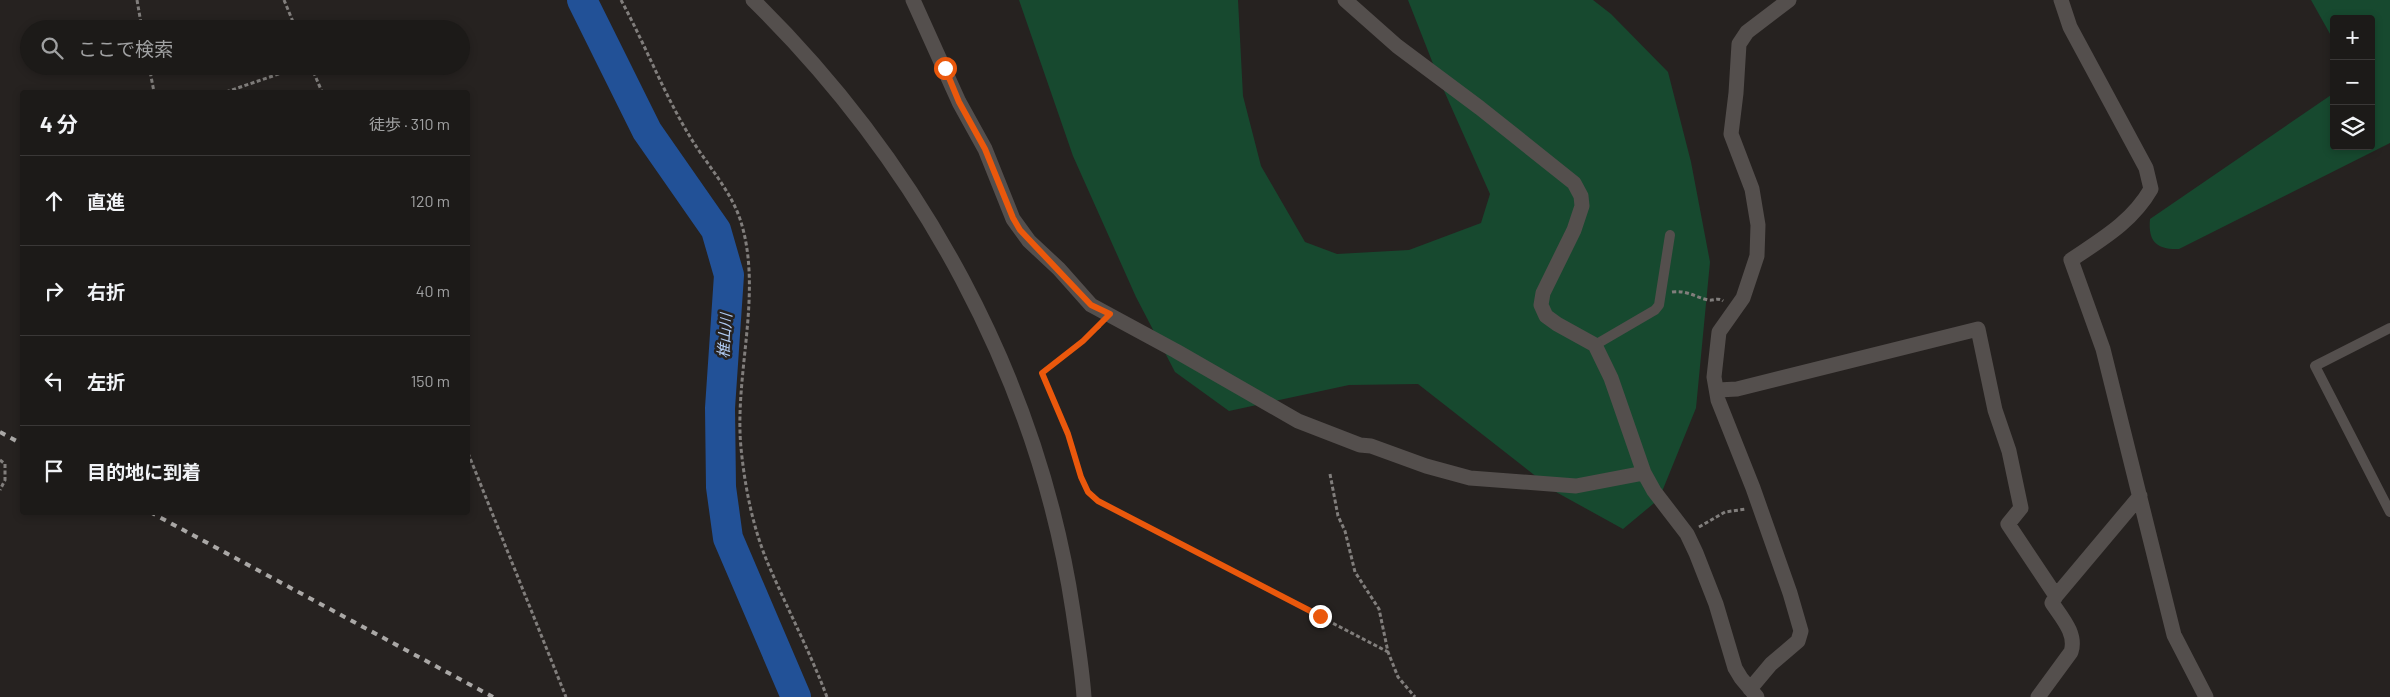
<!DOCTYPE html>
<html lang="ja">
<meta charset="utf-8">
<style>
:root{--surface:#1c1a18;--page:#252321;--text:#f1f3f6;--muted:#a0a1a2;--line:#3a3837}
body{margin:0;font-family:Barlow,"Noto Sans JP",sans-serif;background:var(--page);color:var(--text)}
.controls{position:absolute;right:15px;top:15px;display:grid;overflow:hidden;border-radius:5px;box-shadow:0 2px 8px #0003}
.controls button{width:45px;height:45px;display:grid;place-items:center;padding:0;border:0;border-bottom:1px solid var(--line);background:var(--surface);color:var(--text);font:25px sans-serif}
.stop{position:absolute;width:15px;height:15px;margin:-11px;border:4px solid #ea580c;border-radius:50%;background:#fff}
.stop.end{background:#ea580c;border-color:#fff;box-shadow:0 1px 5px #0008}
.list{margin:0;padding:0;list-style:none}
h2{display:flex;justify-content:space-between;align-items:center;height:65px;margin:0;padding:0 20px;font-size:21px}
h2 small{font-size:16px;font-weight:400;color:var(--muted)}
.list li{display:grid;grid-template-columns:32px 1fr auto;gap:15px;align-items:center;box-sizing:border-box;height:90px;padding:0 20px;border-top:1px solid var(--line)}
.list b{display:block;font-size:19px;white-space:nowrap}
.list em{font-size:16px;font-style:normal;color:var(--muted)}
.icon{flex:none;width:28px;height:28px;fill:none;stroke:currentColor;stroke-width:2;stroke-linecap:round;stroke-linejoin:round}
.map{position:relative;flex:none;width:2390px;height:697px;overflow:hidden}
.search{position:absolute;background:var(--surface);box-shadow:0 2px 8px #0003;left:20px;top:20px;width:450px;height:55px;display:flex;align-items:center;gap:12px;box-sizing:border-box;padding:0 18px;border-radius:28px;color:var(--muted);font-size:19px}
.panel{position:absolute;background:var(--surface);box-shadow:0 2px 8px #0003;left:20px;top:90px;width:450px;height:425px;border-radius:5px}
.map>svg:first-child{display:block}
</style>
<div class="map">
<svg width="2390" height="697" viewBox="0 0 2390 697">
<rect width="100%" height="100%" fill="#262220"/>
<path fill="#17492f" d="M1019,0H1238L1243,96L1261,166L1305,242L1337,254L1409,250L1481,223L1490,194L1441,84L1408,0H1593L1611,14L1668,72L1691,162L1710,262L1696,408L1659,499L1623,529L1556,492L1418,384L1349,385L1229,411L1175,372L1136,297L1073,156Z
M2311,0H2390V143L2179,249C2156,250 2148,241 2150,219L2334,93V146H2371V19H2334V41Z"/>
<g fill="none" stroke-linecap="round" stroke-linejoin="round">
<path stroke="#225197" stroke-width="30" d="M582,0L647,131L716,230L729,275L720,408L721,487L728,538L796,697"/>
<path stroke="#817e7c" stroke-width="3" stroke-dasharray="4 2.5" stroke-linecap="butt" d="M137,0L142,29
M284,0L296,29
M621,0C645,44 663,92 689,135C706,164 731,190 741,222C763,294 734,375 741,448C745,488 753,529 769,566C788,610 810,652 827,697
M149,66L154,92
M311,66L322,92
M226,92L302,66
M1672,292C1687,290 1695,297 1708,300C1714,301 1718,297 1723,301
M1100,326L1069,353L1042,373L1068,434L1081,477L1088,492L1098,501L1388,652
M468,453L566,697
M0,460L5,464V480L0,490
M1330,474L1338,516L1345,531L1355,572L1379,609L1388,652L1398,677L1415,697
M1699,527L1725,512L1746,509"/>
<path stroke="#544f4d" stroke-width="10" d="M2390,328L2315,366L2390,512
M1595,345L1655,310L1659,305L1670,235"/>
<path stroke="#544f4d" stroke-width="15" d="M913,0L959,102L985,149L1013,219L1029,241L1059,269L1091,305L1176,351L1298,421L1360,445L1371,446L1426,466L1470,478L1576,486L1644,473
M1345,0L1397,46L1480,108L1574,183L1581,196L1582,206L1574,230L1543,293L1541,305L1546,316L1557,324L1595,345L1611,378L1644,473L1654,491L1687,534L1696,553L1716,604L1735,668L1741,678L1757,697
M2061,0L2070,27L2146,168L2151,189C2132,222 2102,239 2071,260L2103,349L2174,635L2206,697
M1718,390L1737,389L1978,329L1995,410L2009,451L2021,508L2008,524L2056,596
M1750,689L1771,664L1798,641L1801,631L1790,593L1753,488L1718,400L1714,377L1719,332L1743,298L1757,256L1758,225L1752,189L1731,134L1736,93L1739,44L1747,32L1789,0
M2038,697L2071,652C2077,634 2062,618 2052,603L2056,596L2140,496"/>
<path stroke="#544f4d" stroke-width="15" d="M753,0C920,164 1038,378 1073,611C1077,639 1082,668 1084,697"/>
<path stroke="#aaa8a6" stroke-width="4" stroke-dasharray="6 6" stroke-linecap="butt" d="M0,432L22,444
M150,512L493,697"/>
</g>
<g fill="none" stroke-linecap="round" stroke-linejoin="round">
<path stroke="#ea580c" stroke-width="6" d="M945,68L959,102L985,149L1013,218L1020,230L1091,305L1110,314L1083,341L1042,373L1068,434L1081,477L1088,492L1098,501L1320,616"/>
</g>
<g text-anchor="middle" stroke-width="5" stroke-linejoin="round" paint-order="stroke">
<g font-size="15" font-style="italic" fill="#b0caf1" stroke="#262220">
<text transform="translate(725 336) rotate(-86)" y="5">椎山川</text>
</g>
</g>
</svg>
<div class="controls">
<button>+</button>
<button>−</button>
<button><svg class="icon" aria-label="layers" viewBox="0 0 24 24"><path d="M12 4l9 5-9 5-9-5zM3 14l9 5 9-5"/></svg></button>
</div>
<div class="stop" style="left:945px;top:68px"></div>
<div class="stop end" style="left:1320px;top:616px"></div>
<div class="search"><svg class="icon" aria-label="search" viewBox="0 0 24 24"><circle cx="10" cy="10" r="6"/><path d="M15 15l6 6"/></svg>ここで検索</div>
<section class="panel">
<h2>4 分<small>徒歩 · 310 m</small></h2>
<ul class="list">
<li><svg class="icon" aria-label="ahead" viewBox="0 0 24 24"><path d="M12 20V5M6 11l6-6 6 6"/></svg><div><b>直進</b></div><em>120 m</em></li>
<li><svg class="icon" aria-label="right" viewBox="0 0 24 24"><path d="M7 20v-9h11M14 6l5 5-5 5"/></svg><div><b>右折</b></div><em>40 m</em></li>
<li><svg class="icon" aria-label="left" viewBox="0 0 24 24"><path d="M17 20v-9H6M10 6l-5 5 5 5"/></svg><div><b>左折</b></div><em>150 m</em></li>
<li><svg class="icon" aria-label="arrive" viewBox="0 0 24 24"><path d="M6 21V4h12l-3 4 3 4H6"/></svg><div><b>目的地に到着</b></div></li>
</ul>
</section>
</div>
